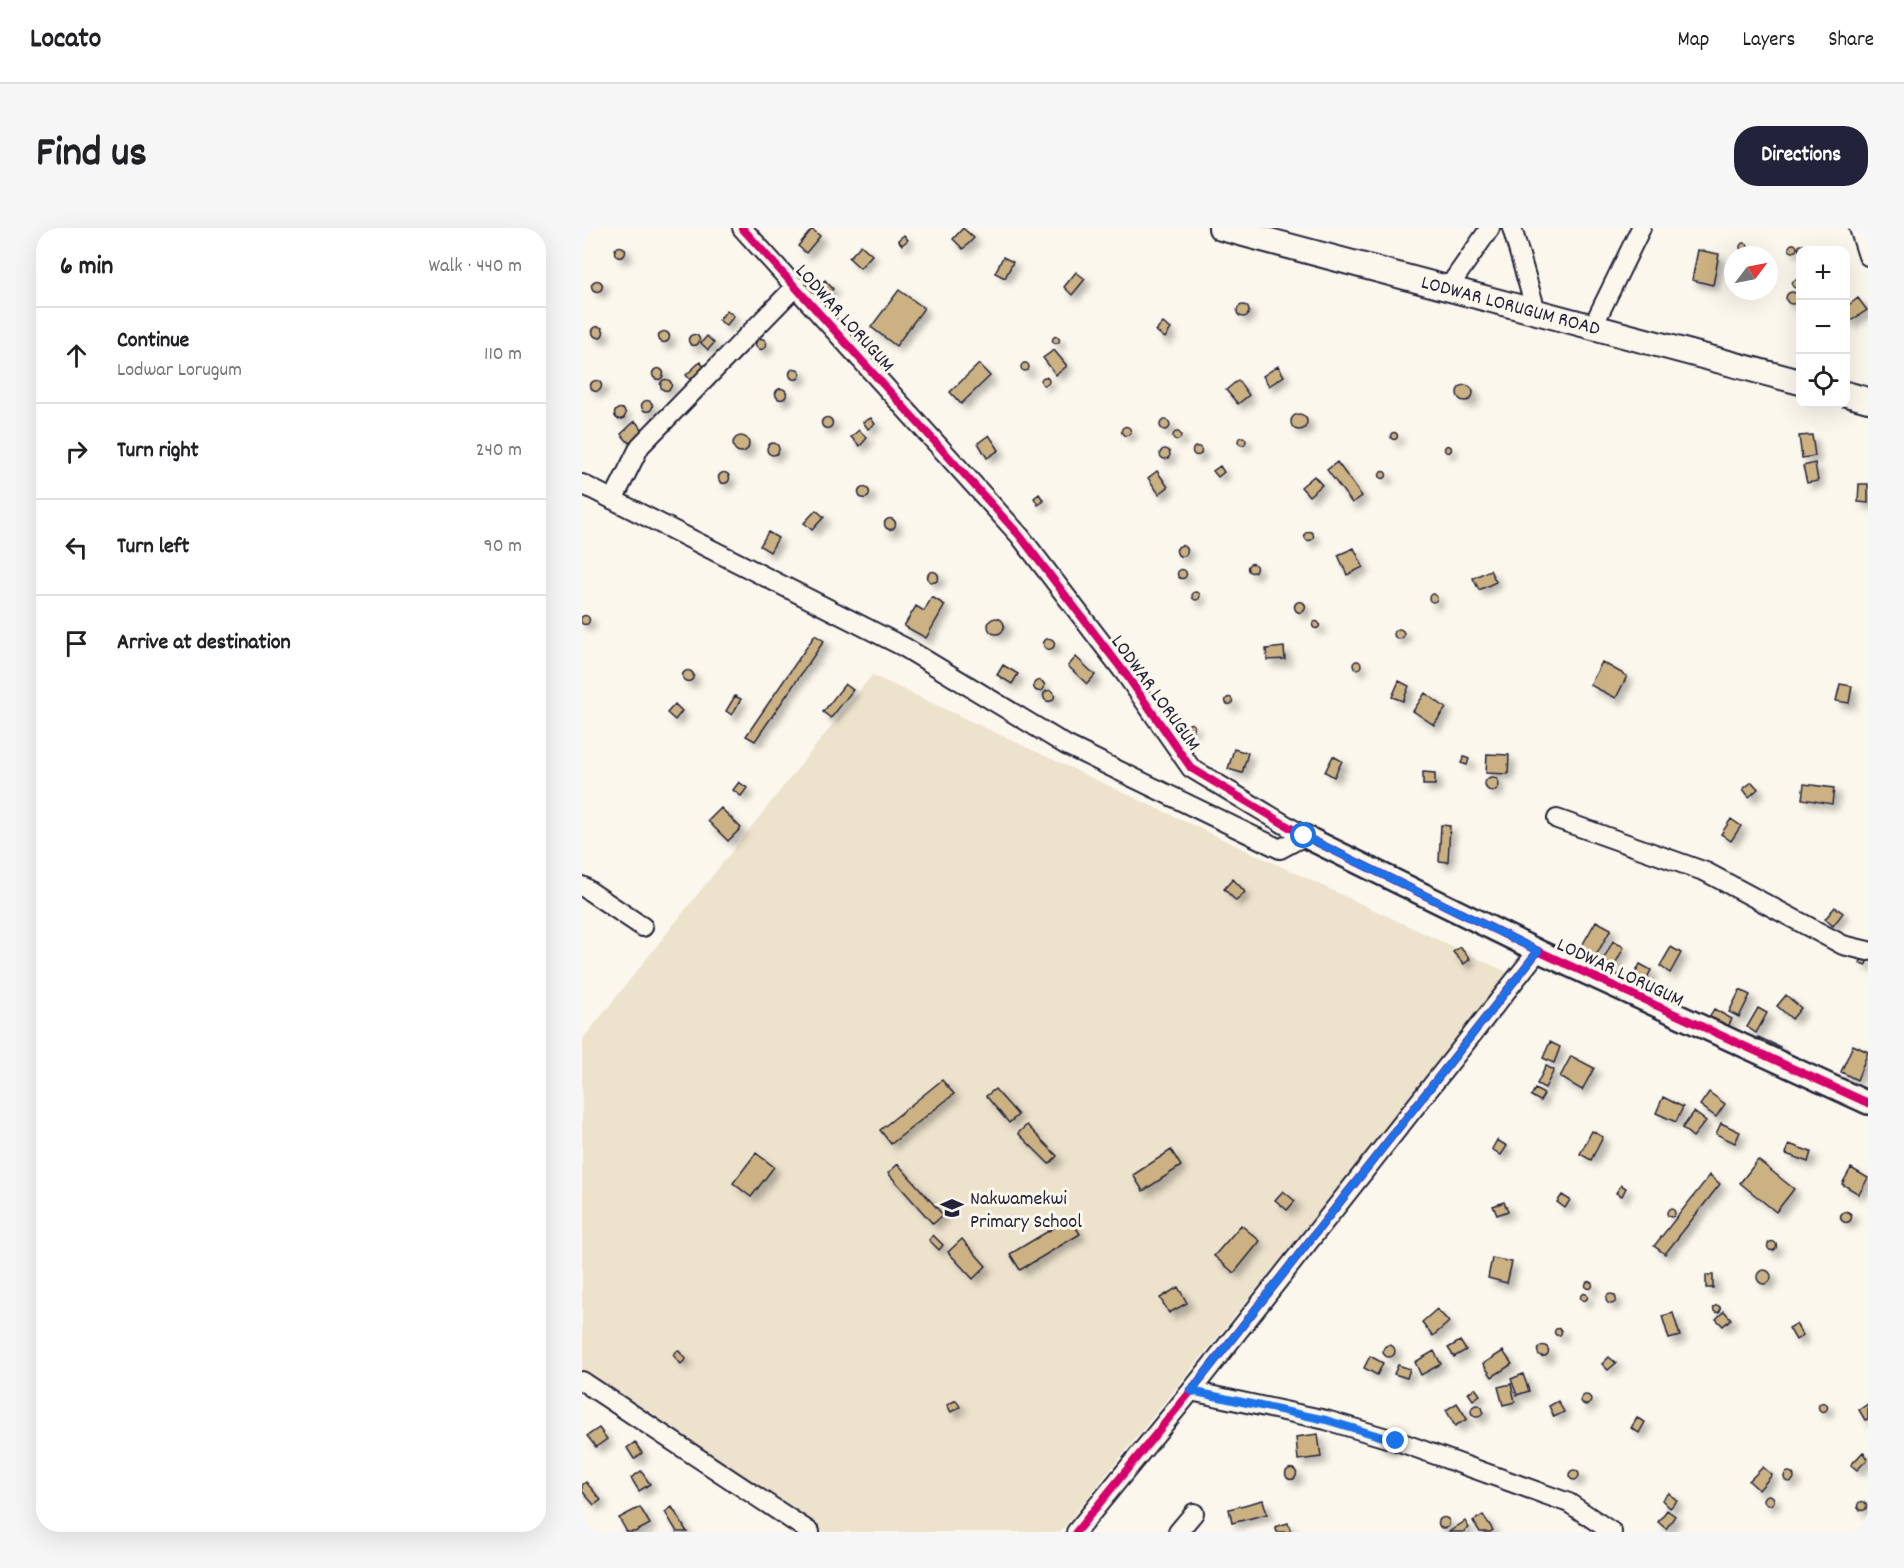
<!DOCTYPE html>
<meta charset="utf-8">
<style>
:root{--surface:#fff;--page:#f6f6f6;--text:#202124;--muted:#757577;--line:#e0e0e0;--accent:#22223b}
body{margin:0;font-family:Dekko,sans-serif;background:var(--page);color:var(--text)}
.controls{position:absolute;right:18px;top:18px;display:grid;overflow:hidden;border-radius:12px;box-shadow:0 6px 24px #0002}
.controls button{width:54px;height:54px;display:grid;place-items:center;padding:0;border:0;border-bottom:2px solid var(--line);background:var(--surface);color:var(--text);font:30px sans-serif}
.compass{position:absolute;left:1142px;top:18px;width:54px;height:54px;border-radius:50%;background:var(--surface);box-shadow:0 6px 24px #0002;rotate:58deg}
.stop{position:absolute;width:18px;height:18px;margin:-14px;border:4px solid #1a73e8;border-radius:50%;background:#fff}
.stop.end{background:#1a73e8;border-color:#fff;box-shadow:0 2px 6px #0008}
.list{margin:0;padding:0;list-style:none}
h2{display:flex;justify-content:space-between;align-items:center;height:78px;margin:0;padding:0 24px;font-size:26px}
h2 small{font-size:20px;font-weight:400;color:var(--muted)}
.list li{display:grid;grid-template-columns:39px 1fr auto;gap:18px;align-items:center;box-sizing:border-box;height:96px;padding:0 24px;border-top:2px solid var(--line)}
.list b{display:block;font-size:22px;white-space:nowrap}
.list p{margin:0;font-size:20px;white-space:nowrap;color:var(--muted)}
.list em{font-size:20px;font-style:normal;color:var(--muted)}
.icon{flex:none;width:33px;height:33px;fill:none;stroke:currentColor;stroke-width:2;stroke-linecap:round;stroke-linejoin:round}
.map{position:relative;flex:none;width:1286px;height:1304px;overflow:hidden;border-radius:24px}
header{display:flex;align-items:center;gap:36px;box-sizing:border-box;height:84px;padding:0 30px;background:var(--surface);border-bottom:2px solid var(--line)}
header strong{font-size:28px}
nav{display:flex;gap:33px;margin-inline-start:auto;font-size:21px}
.intro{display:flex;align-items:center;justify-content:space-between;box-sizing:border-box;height:144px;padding:0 36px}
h1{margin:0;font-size:42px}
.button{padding:15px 27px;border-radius:24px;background:var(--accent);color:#fff;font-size:21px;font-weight:700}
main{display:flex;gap:36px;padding:0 36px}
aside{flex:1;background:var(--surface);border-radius:24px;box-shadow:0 6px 24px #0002}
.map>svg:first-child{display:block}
</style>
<header>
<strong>Locato</strong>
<nav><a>Map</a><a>Layers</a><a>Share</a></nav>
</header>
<div class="intro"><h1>Find us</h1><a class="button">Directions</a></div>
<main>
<aside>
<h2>6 min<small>Walk · 440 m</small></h2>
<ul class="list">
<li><svg class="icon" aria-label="ahead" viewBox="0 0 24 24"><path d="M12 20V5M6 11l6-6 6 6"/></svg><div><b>Continue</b><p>Lodwar Lorugum</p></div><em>110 m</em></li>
<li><svg class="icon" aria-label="right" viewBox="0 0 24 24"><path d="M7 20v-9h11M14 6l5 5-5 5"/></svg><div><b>Turn right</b></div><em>240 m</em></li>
<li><svg class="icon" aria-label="left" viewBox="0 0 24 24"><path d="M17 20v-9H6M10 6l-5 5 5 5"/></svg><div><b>Turn left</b></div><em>90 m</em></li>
<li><svg class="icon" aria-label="arrive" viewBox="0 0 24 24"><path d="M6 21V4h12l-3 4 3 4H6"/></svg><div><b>Arrive at destination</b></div></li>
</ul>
</aside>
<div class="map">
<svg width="1286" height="1304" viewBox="0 0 1286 1304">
<defs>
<filter id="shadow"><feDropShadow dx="5.5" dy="5.5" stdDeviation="3" flood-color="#0004"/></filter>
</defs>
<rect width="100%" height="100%" fill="#fbf7ec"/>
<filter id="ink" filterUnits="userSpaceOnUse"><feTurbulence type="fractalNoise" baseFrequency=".0167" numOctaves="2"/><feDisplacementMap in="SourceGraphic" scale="12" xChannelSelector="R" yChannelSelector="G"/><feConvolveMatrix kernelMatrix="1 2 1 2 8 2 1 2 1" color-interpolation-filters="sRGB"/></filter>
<g filter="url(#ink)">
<path fill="#ede2cc" d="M290,447L929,746L478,1304H237L0,1148V812Z"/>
<path fill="#ccb282" stroke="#22223b" stroke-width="1.5" filter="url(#shadow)" d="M381,0L392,10L381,21L371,11Z
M230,1L238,8L224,25L216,18Z
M322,7L326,12L320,17L316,12Z
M1158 19a4 4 0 1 1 8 0a4 4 0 1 1-8 0Z
M1207 20a4 4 0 1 1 8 0a4 4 0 1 1-8 0Z
M1216.5 20a3.5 3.5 0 1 1 7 0a3.5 3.5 0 1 1-7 0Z
M279,17L290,27L278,40L267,30Z
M32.5 24a5.5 5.5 0 1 1 11 0a5.5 5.5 0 1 1-11 0Z
M1116,22L1137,26L1131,57L1110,52Z
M421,29L431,34L423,50L413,45Z
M494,44L503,51L490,67L482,59Z
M1210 56a4 4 0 1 1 8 0a4 4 0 1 1-8 0Z
M243,52L251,61L241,70L233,61Z
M9.5 58a5.5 5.5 0 1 1 11 0a5.5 5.5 0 1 1-11 0Z
M317,62L342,80L314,118L289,99Z
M1204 70a6 6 0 1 1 12 0a6 6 0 1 1-12 0Z
M1276,70L1285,82L1267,94L1264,89V79Z
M655 83a6 6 0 1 1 12 0a6 6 0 1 1-12 0Z
M145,82L152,88L144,98L137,92Z
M581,95L589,101L583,110L574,103Z
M10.5 104a5.5 5.5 0 1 1 11 0a5.5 5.5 0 1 1-11 0Z
M76.5 109a5.5 5.5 0 1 1 11 0a5.5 5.5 0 1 1-11 0Z
M106.5 112a5.5 5.5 0 1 1 11 0a5.5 5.5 0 1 1-11 0Z
M125,108L132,115L126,122L119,115Z
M470.5 112a3.5 3.5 0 1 1 7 0a3.5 3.5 0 1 1-7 0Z
M173.5 116a5.5 5.5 0 1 1 11 0a5.5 5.5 0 1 1-11 0Z
M472,122L485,138L474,147L461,130Z
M118,134L126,143L112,156L104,147Z
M439 139a4 4 0 1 1 8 0a4 4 0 1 1-8 0Z
M397,136L408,148L379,176L368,164Z
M696,138L702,148L687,158L681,148Z
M207.5 146a5.5 5.5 0 1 1 11 0a5.5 5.5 0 1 1-11 0Z
M70.5 146a5.5 5.5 0 1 1 11 0a5.5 5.5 0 1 1-11 0Z
M459 153a4 4 0 1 1 8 0a4 4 0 1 1-8 0Z
M78.5 157a5.5 5.5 0 1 1 11 0a5.5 5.5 0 1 1-11 0Z
M656,152L667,167L656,176L644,162Z
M8.5 158a5.5 5.5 0 1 1 11 0a5.5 5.5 0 1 1-11 0Z
M875 165a8 8 0 1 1 16 0a8 8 0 1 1-16 0Z
M193.5 166a5.5 5.5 0 1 1 11 0a5.5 5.5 0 1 1-11 0Z
M59.5 178a5.5 5.5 0 1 1 11 0a5.5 5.5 0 1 1-11 0Z
M32.5 186a5.5 5.5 0 1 1 11 0a5.5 5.5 0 1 1-11 0Z
M709 194a8 8 0 1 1 16 0a8 8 0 1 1-16 0Z
M239.5 195a5.5 5.5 0 1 1 11 0a5.5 5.5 0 1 1-11 0Z
M289,190L293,196L286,201L281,194Z
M578 197a5 5 0 1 1 10 0a5 5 0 1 1-10 0Z
M53,193L61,202L47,215L39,206Z
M539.5 203a4.5 4.5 0 1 1 9 0a4.5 4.5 0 1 1-9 0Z
M277,202L285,210L278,218L269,209Z
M591 208a4 4 0 1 1 8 0a4 4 0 1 1-8 0Z
M808.5 208a3.5 3.5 0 1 1 7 0a3.5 3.5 0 1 1-7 0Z
M407,207L417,222L405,230L396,215Z
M1230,207L1233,228L1220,230L1217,208Z
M151 216a8 8 0 1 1 16 0a8 8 0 1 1-16 0Z
M656 213a4 4 0 1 1 8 0a4 4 0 1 1-8 0Z
M185 221a6 6 0 1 1 12 0a6 6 0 1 1-12 0Z
M862.5 221a3.5 3.5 0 1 1 7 0a3.5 3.5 0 1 1-7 0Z
M610.5 223a4.5 4.5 0 1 1 9 0a4.5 4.5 0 1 1-9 0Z
M578 226a5 5 0 1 1 10 0a5 5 0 1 1-10 0Z
M755,234L780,268L770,275L745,242Z
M1233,235L1236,253L1225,255L1221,238Z
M638,238L642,244L636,249L631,243Z
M575,243L586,259L577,266L566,250Z
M797.5 247a3.5 3.5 0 1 1 7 0a3.5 3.5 0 1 1-7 0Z
M136.5 250a5.5 5.5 0 1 1 11 0a5.5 5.5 0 1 1-11 0Z
M732,248L740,257L727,268L719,259Z
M1277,256H1286V275L1276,274Z
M276.5 265a5.5 5.5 0 1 1 11 0a5.5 5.5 0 1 1-11 0Z
M457,266L462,273L456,277L452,270Z
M234,282L242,289L230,302L222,295Z
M302.5 296a5.5 5.5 0 1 1 11 0a5.5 5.5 0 1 1-11 0Z
M722.5 308a4.5 4.5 0 1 1 9 0a4.5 4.5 0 1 1-9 0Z
M186,304L196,310L188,324L178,318Z
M594.5 323a5.5 5.5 0 1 1 11 0a5.5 5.5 0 1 1-11 0Z
M772,320L781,339L765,347L756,327Z
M665.5 340a4.5 4.5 0 1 1 9 0a4.5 4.5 0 1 1-9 0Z
M595.5 346a4.5 4.5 0 1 1 9 0a4.5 4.5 0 1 1-9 0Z
M908,342L914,354L897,362L891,350Z
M345.5 349a5.5 5.5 0 1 1 11 0a5.5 5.5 0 1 1-11 0Z
M610 368a4 4 0 1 1 8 0a4 4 0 1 1-8 0Z
M847 370a4 4 0 1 1 8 0a4 4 0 1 1-8 0Z
M350,369L363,377L344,410L322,398L334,378L342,383Z
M712.5 379a5.5 5.5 0 1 1 11 0a5.5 5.5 0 1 1-11 0Z
M-1.5 392a4.5 4.5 0 1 1 9 0a4.5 4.5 0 1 1-9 0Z
M406 398a8 8 0 1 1 16 0a8 8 0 1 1-16 0Z
M730.5 397a3.5 3.5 0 1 1 7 0a3.5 3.5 0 1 1-7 0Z
M812 406a5 5 0 1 1 10 0a5 5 0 1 1-10 0Z
M233,407L242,413L173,513L164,508Z
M461.5 416a5.5 5.5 0 1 1 11 0a5.5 5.5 0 1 1-11 0Z
M702,419L703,431L685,432L684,421Z
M494,429L513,447L505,456L486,438Z
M771 437a4 4 0 1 1 8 0a4 4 0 1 1-8 0Z
M1020,434L1045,448L1034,470L1008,457Z
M421,437L436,446L430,456L415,447Z
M100.5 448a5.5 5.5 0 1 1 11 0a5.5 5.5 0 1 1-11 0Z
M451.5 458a5.5 5.5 0 1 1 11 0a5.5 5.5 0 1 1-11 0Z
M817,453L827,458L821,473L810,469Z
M263,456L271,462L249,490L241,484Z
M1258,456L1270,458L1267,475L1254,473Z
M461.5 468a5.5 5.5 0 1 1 11 0a5.5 5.5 0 1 1-11 0Z
M843,465L864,480L852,497L831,483Z
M153,468L159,471L150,487L144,483Z
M643.5 473a3.5 3.5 0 1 1 7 0a3.5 3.5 0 1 1-7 0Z
M93,476L100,483L93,492L85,485Z
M605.5 499a3.5 3.5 0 1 1 7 0a3.5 3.5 0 1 1-7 0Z
M652,521L666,525L660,545L646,541Z
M905,526L927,527L926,546L904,545Z
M751,528L760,533L752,549L743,544Z
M882,529L887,531L885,537L879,535Z
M841,544L853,545V557H841Z
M903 556a7 7 0 1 1 14 0a7 7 0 1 1-14 0Z
M157,554L165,560L159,568L151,562Z
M1170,554L1176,561L1167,569L1161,561Z
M1222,556L1252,560L1250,576L1220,571Z
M139,580L159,600L146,613L126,593Z
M1149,591L1159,598L1149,613L1139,606Z
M859,597L868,598L866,634L857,633Z
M651,651L663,664L654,673L642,661Z
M1253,679L1261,685L1251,698L1243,691Z
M1014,693L1029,701L1013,729L998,721Z
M1031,713L1042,719L1032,738L1021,732Z
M878,719L888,731L882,736L871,724Z
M1089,719L1099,725L1088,745L1078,738Z
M1281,728L1286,730L1284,737L1278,735Z
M1058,736L1069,742L1062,756L1051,749Z
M1158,762L1168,767L1157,789L1147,784Z
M1204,767L1219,780L1210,791L1195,778Z
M1176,780L1185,785L1174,805L1165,799Z
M1132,781L1150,791L1143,804L1125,793Z
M1176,809L1198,819L1194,829L1172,818Z
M968,814L978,819L972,835L961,830Z
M1271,817L1286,824L1275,852L1259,844Z
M989,828L1012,840L1000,862L978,849Z
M964,838L972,842L963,860L955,856Z
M360,852L372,866L309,916L298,902Z
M413,861L436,887L427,895L404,868Z
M953,861L962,866L958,873L949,868Z
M1127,864L1143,876L1134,889L1118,877Z
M1081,869L1101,879L1094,894L1074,885Z
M1112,884L1124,893L1111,909L1100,900Z
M1139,895L1158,904L1153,915L1134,906Z
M445,897L475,928L467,936L436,905Z
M1010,903L1021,909L1009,932L998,926Z
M915,912L925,918L919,927L910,921Z
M1207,916L1229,924L1226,934L1204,926Z
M589,922L599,938L561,963L551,947Z
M174,925L192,939L169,969L151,955Z
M1176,932L1212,961L1194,984L1158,955Z
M316,936L361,987L351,996L306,945Z
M1269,940L1286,950L1277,966L1260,956Z
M1128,947L1138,956L1083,1026L1072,1018Z
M1039,957L1044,960L1040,968L1034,965Z
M701,963L713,973L705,982L693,972Z
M980,967L988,972L983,980L975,974Z
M922,974L926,983L915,987L911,978Z
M1085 985a4 4 0 1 1 8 0a4 4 0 1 1-8 0Z
M1258.5 989a5.5 5.5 0 1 1 11 0a5.5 5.5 0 1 1-11 0Z
M488,990L498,1006L438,1042L428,1026Z
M659,997L678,1013L652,1045L632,1028Z
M351,1007L361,1017L357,1022L347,1012Z
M380,1011L404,1038L391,1051L366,1024Z
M1185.5 1018a4.5 4.5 0 1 1 9 0a4.5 4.5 0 1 1-9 0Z
M910,1030L930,1034L925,1055L906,1050Z
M1175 1049a7 7 0 1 1 14 0a7 7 0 1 1-14 0Z
M1124,1047H1131V1060H1124Z
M1003.5 1057a3.5 3.5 0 1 1 7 0a3.5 3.5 0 1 1-7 0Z
M596,1059L605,1075L587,1085L578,1070Z
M998.5 1069a3.5 3.5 0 1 1 7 0a3.5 3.5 0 1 1-7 0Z
M1024 1071a5 5 0 1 1 10 0a5 5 0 1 1-10 0Z
M1131.5 1081a3.5 3.5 0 1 1 7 0a3.5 3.5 0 1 1-7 0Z
M855,1081L867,1094L851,1108L840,1094Z
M1142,1083L1149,1091L1141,1098L1134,1091Z
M1091,1085L1098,1108L1087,1111L1080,1088Z
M1214,1096L1221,1107L1214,1112L1207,1100Z
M972.5 1104a3.5 3.5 0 1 1 7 0a3.5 3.5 0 1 1-7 0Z
M878,1113L884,1122L872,1129L866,1120Z
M801 1123a6 6 0 1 1 12 0a6 6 0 1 1-12 0Z
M955.5 1123a5.5 5.5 0 1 1 11 0a5.5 5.5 0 1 1-11 0Z
M96,1122L104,1131L99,1136L91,1127Z
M852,1123L859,1136L839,1147L833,1134Z
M921,1123L930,1136L910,1149L901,1136Z
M788,1128L801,1135L795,1147L782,1140Z
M1027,1129L1034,1135L1026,1142L1020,1136Z
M816,1137L828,1141L825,1150L812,1146Z
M941,1146L947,1163L935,1167L929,1151Z
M929,1156L933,1174L921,1177L916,1159Z
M893,1160L898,1167L891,1172L886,1165Z
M999 1172a5 5 0 1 1 10 0a5 5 0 1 1-10 0Z
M374,1172L378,1179L369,1184L365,1177Z
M976,1173L982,1184L972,1189L967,1178Z
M1236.5 1179a4.5 4.5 0 1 1 9 0a4.5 4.5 0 1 1-9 0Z
M875,1175L885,1191L873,1198L864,1182Z
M1286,1176V1191L1283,1192L1277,1182Z
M889 1183a6 6 0 1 1 12 0a6 6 0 1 1-12 0Z
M1055,1190L1063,1194L1057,1205L1049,1200Z
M17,1200L25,1211L14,1219L5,1208Z
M736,1206L739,1229L716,1232L714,1209Z
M53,1214L60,1225L52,1231L45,1220Z
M1281,1224L1286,1231L1275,1242L1269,1237Z
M1181,1239L1190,1247L1177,1262L1167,1253Z
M703.5 1246a5.5 5.5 0 1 1 11 0a5.5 5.5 0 1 1-11 0Z
M987 1247a5 5 0 1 1 10 0a5 5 0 1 1-10 0Z
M59,1243L68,1256L57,1263L49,1250Z
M1202 1249a5 5 0 1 1 10 0a5 5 0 1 1-10 0Z
M4,1254L19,1272L12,1277L0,1263V1257Z
M1087,1265L1095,1273L1088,1280L1080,1272Z
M1182 1272a5 5 0 1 1 10 0a5 5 0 1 1-10 0Z
M681,1272L685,1286L650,1295L647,1281Z
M1275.5 1278a4.5 4.5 0 1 1 9 0a4.5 4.5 0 1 1-9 0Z
M58,1279L68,1296L53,1304H45L37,1290Z
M90,1279L105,1304H95L83,1284Z
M1085,1282L1093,1288L1084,1301L1076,1294Z
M901,1287L911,1302L908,1304H898L891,1293Z
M856.5 1295a5.5 5.5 0 1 1 11 0a5.5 5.5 0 1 1-11 0Z
M883,1293L887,1300L881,1304H867Z
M706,1295L709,1304H695L693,1299Z"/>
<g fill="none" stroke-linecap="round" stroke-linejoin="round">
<g stroke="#22223b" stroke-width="22">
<path id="minor" d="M160,0L438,308L545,448L609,540L722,608
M930,0L954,83
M1277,0L1286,28
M866,60L908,0
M1011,98L1059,0
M0,256L322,419L484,517L698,621L722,608
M31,272L58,218L214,58
M975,591L1124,644L1261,717L1286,723
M0,658L61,699
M0,1153L228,1304
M609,1163L744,1192L815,1213L987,1275L1030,1304
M494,1304L609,1163L956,723
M596,1304L612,1285"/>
</g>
<g stroke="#22223b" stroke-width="26">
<path id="tertiary" d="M722,608L956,723L1286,875"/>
</g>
<g stroke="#22223b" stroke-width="28">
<path id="secondary" d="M639,0L1218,154
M1264,166L1286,172"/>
</g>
<use href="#minor" stroke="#fbf7ec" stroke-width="18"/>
<use href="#tertiary" stroke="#fbf7ec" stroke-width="21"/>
<use href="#secondary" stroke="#fbf7ec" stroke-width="24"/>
<g stroke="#fbf7ec" stroke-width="11">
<path id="cycleway" d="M160,0L438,308L545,448L609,540L722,608L956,723L1286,875
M494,1304L609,1163L956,723"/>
</g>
<use href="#cycleway" stroke="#d6006c" stroke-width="8"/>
</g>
</g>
<g fill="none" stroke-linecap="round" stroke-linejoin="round" filter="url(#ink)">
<path stroke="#1a73e8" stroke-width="8" d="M722,608L956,723L609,1163L744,1192L814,1213"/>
</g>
<defs>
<g id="school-bare" transform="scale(1.8)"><path d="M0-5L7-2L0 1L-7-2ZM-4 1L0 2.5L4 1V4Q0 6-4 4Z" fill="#22223b" stroke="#fbf7ec" stroke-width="2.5" paint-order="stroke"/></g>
</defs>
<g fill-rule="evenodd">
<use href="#school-bare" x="370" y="980"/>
</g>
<g text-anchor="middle" stroke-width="6" stroke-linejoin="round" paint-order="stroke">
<g font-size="20" fill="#22223b" stroke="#fbf7ec">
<text transform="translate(929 76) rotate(15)" y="7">LODWAR LORUGUM ROAD</text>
<text transform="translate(264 89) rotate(48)" y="7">LODWAR LORUGUM</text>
<text transform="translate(575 464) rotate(54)" y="7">LODWAR LORUGUM</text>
<text transform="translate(1039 743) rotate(25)" y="7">LODWAR LORUGUM</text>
</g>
<g font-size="20" fill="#22223b" stroke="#fbf7ec" text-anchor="start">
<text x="388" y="976">Nakwamekwi<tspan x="388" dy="23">Primary School</tspan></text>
</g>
</g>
</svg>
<div class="controls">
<button>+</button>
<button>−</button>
<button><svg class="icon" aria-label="locate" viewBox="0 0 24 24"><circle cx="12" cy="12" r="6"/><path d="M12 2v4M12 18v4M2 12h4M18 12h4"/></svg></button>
</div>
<svg class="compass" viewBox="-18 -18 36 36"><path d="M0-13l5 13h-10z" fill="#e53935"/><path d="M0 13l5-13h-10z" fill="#757577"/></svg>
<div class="stop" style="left:722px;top:608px"></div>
<div class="stop end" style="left:814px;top:1213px"></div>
</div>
</main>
